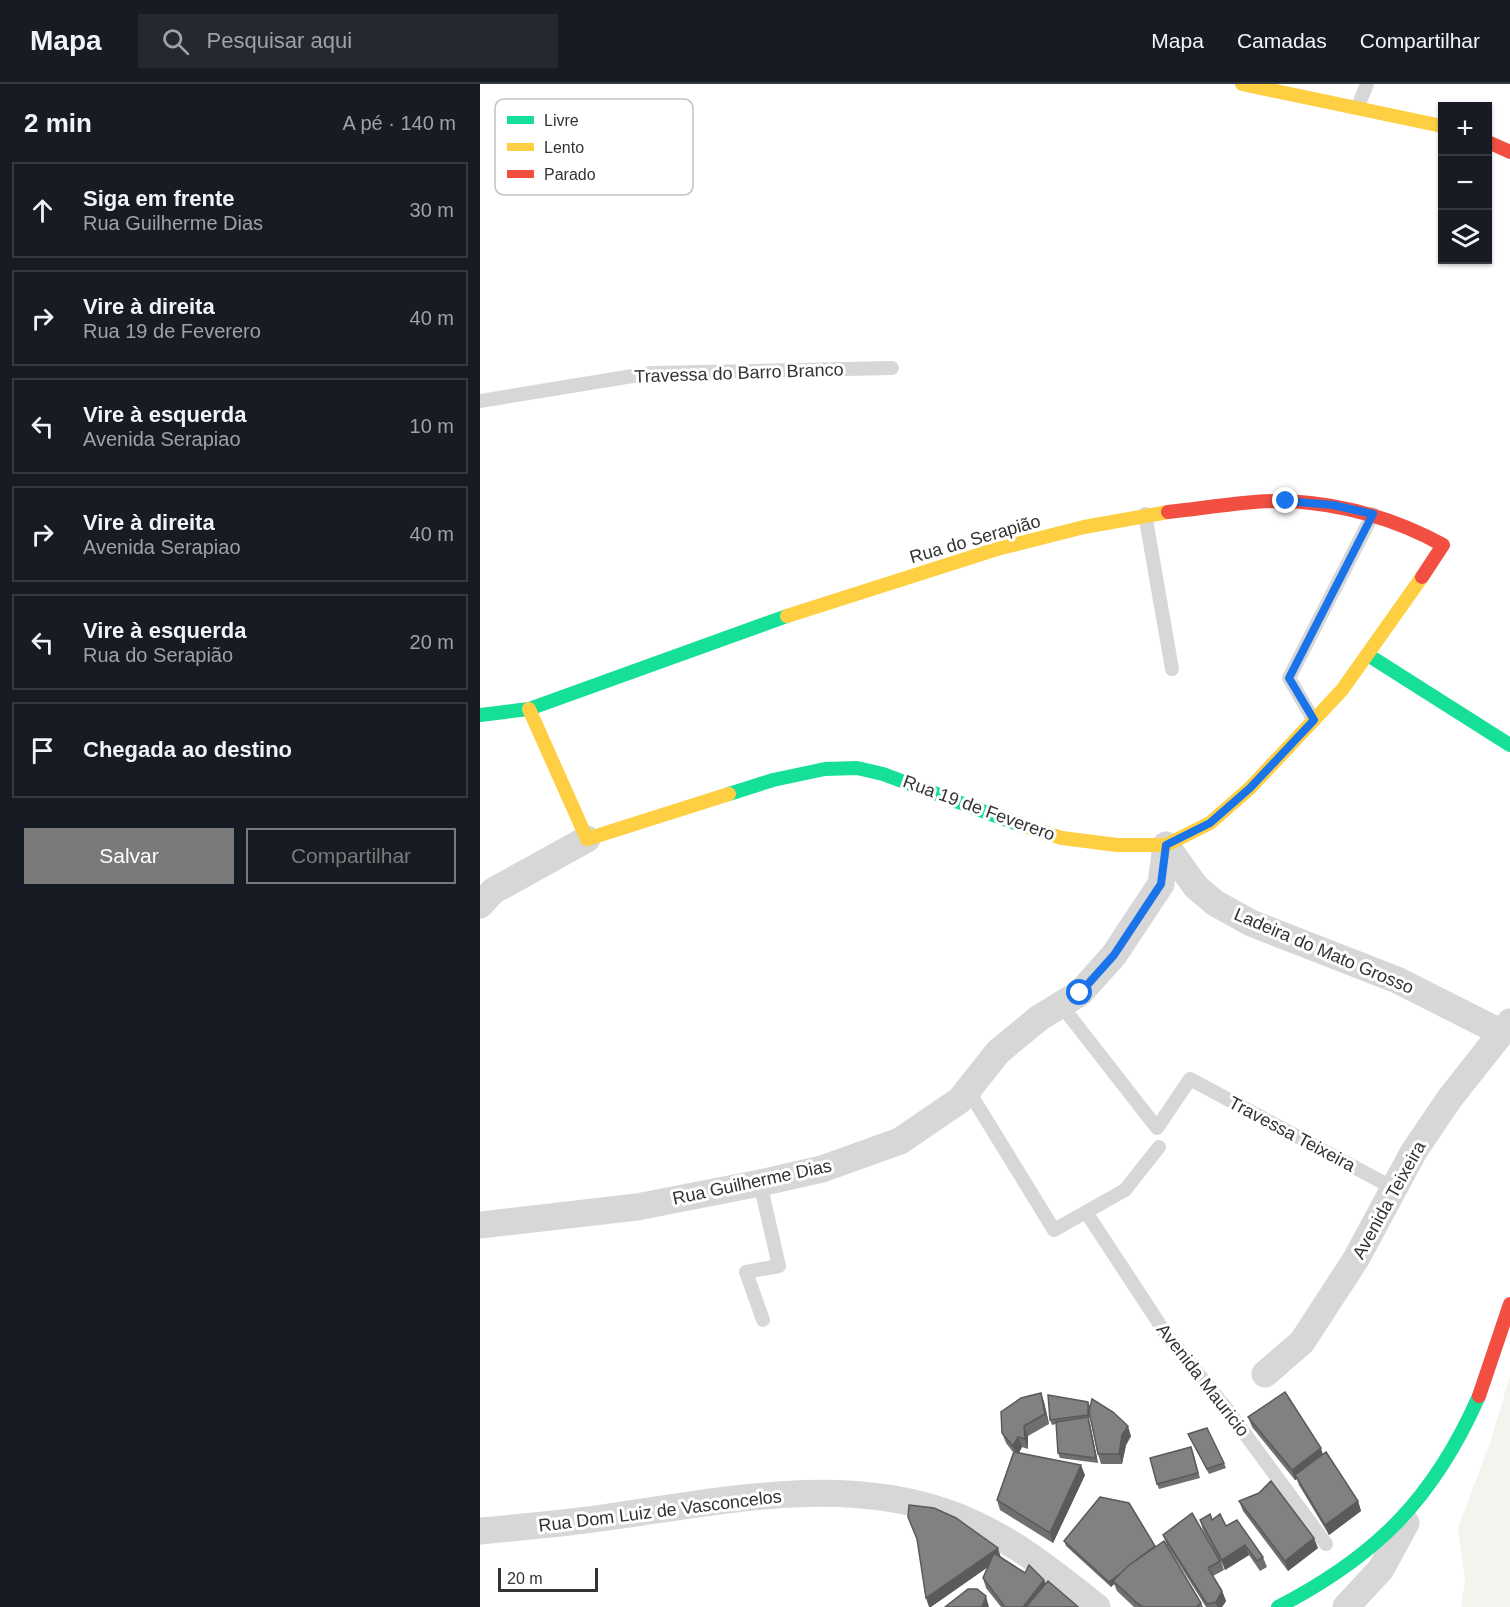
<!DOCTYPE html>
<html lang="pt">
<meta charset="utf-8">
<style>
:root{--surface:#171b24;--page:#242831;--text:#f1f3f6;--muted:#9ea1a6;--line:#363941;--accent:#7a7a7a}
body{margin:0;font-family:Helvetica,sans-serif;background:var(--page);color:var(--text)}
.controls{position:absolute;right:18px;top:18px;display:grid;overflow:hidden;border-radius:0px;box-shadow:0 2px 4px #0004}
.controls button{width:54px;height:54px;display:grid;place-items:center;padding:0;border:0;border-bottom:2px solid var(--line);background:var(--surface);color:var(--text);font:30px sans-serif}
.scale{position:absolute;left:18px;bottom:15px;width:100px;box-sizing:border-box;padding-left:6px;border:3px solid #333;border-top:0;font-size:16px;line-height:21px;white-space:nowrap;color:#333;-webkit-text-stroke:4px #fff;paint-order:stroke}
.stop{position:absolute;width:18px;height:18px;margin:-14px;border:4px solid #1a73e8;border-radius:50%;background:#fff}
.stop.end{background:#1a73e8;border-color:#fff;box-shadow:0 2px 6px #0008}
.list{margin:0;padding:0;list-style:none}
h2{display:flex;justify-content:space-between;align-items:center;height:78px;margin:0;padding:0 24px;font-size:26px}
h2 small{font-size:20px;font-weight:400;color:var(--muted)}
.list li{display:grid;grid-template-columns:39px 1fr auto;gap:18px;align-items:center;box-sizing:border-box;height:96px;margin:0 12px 12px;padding:0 12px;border:2px solid var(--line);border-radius:0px}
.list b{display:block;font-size:22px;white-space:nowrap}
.list p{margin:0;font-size:20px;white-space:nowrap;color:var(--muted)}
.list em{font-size:20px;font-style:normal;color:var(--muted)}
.actions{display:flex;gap:12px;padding:18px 24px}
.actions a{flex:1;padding:14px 0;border:2px solid var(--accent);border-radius:0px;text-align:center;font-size:21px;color:var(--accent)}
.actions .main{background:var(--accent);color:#fff}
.icon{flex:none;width:33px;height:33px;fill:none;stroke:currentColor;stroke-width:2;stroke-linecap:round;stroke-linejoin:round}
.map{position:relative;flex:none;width:1030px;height:1523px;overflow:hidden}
header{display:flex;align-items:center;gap:36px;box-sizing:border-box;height:84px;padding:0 30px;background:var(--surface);border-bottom:2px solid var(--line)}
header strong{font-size:28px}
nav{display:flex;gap:33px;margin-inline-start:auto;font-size:21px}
.search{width:420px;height:54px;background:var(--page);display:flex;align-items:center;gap:15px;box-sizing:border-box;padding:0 21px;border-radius:0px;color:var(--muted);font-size:22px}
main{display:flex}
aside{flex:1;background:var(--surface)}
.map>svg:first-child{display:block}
</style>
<header>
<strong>Mapa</strong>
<div class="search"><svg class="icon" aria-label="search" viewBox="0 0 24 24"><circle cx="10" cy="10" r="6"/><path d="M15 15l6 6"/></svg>Pesquisar aqui</div>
<nav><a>Mapa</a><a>Camadas</a><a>Compartilhar</a></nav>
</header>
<main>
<aside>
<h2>2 min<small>A pé · 140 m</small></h2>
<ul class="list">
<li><svg class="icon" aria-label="ahead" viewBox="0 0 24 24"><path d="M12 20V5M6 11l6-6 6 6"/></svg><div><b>Siga em frente</b><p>Rua Guilherme Dias</p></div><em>30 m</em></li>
<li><svg class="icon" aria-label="right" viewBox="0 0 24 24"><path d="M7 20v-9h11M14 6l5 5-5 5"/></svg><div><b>Vire à direita</b><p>Rua 19 de Feverero</p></div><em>40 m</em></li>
<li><svg class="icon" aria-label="left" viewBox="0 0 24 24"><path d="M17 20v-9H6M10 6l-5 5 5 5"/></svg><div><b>Vire à esquerda</b><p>Avenida Serapiao</p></div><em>10 m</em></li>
<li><svg class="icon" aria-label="right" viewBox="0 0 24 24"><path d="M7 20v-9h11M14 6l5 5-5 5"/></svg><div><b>Vire à direita</b><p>Avenida Serapiao</p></div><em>40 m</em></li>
<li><svg class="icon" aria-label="left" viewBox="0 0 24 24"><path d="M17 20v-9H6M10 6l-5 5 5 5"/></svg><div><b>Vire à esquerda</b><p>Rua do Serapião</p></div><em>20 m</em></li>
<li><svg class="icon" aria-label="arrive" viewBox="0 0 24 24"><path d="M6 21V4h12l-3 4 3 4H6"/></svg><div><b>Chegada ao destino</b></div></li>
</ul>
<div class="actions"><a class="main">Salvar</a><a>Compartilhar</a></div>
</aside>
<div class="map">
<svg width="1030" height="1523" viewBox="0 0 1030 1523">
<rect width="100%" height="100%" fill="#fff"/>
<path fill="#f1f5ed" d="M1030,1292V1523H981L985,1496L978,1444L1010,1359Z"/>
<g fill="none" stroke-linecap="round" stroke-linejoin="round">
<path stroke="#d7d7d7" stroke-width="14" d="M878,22L887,0
M0,317L171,289L412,284
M665,430L692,585
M833,635L809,594L893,430
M581,921L677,1044L710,995L915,1105
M488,1006L574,1146L645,1106L679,1063
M280,1099L299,1182L266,1188L283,1236
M606,1128L686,1250L746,1324L846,1460"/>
<path stroke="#d7d7d7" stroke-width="27" d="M686,761L716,803L735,819L771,839L917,896L1022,949
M0,821L13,807L107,755
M0,1141L157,1123L280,1099L342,1085L420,1057L480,1016L518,968L559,934L600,909L634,871L681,800L686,761
M785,1290L822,1258L876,1175L934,1067L970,1014L1030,938
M0,1447C45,1443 90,1439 135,1432C243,1417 362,1391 468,1429C525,1449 571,1486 617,1523
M866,1523L901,1485L926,1439"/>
<path stroke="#16e098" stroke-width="14" d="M888,571L1030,661
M0,631L49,625L307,532
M249,710L293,696L345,685L377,684L403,690L540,741
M798,1523C897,1472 954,1414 999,1312"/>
<path stroke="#ffcf43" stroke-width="14" d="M762,0L962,42
M307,532L517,465L604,443L688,428
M49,625L107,755L249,710
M540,741L582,754L637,761H686L730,739L770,704L862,606L942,493"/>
<path stroke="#f24e42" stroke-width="14" d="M1008,58L1030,68
M688,428C727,424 769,416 808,417C864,420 914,434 963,461L942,493
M999,1312L1030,1220"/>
</g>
<path fill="#6f6f6f" d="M561,1309L564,1318L569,1340L548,1352V1365L542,1363L539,1369L605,1391L573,1459L520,1426L517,1416L533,1368L526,1359L522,1349Z
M608,1318L610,1322L651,1352L646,1361L642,1380H621L618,1370L610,1332L609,1336L618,1379L580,1374L578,1369L576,1340L572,1341L570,1336Z
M768,1333L843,1370L878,1417L881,1427L849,1451L819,1401L817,1395L815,1396L772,1343Z
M708,1350L744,1379L746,1384L729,1390Z
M713,1368L720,1394L679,1405L677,1400Z
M759,1417L838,1464L808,1487L763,1427Z
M720,1436H732L746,1442L783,1473L787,1483L780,1487L769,1471L745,1486L741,1477L744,1486L733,1492L742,1507L746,1517L742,1523H726L687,1461L683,1451L739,1475L723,1446Z
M584,1457L676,1463L721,1519L723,1523H654L637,1507L634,1500L631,1503L586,1462Z
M521,1474L545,1489L564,1496L566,1500L598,1523H521L506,1504L503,1494L507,1484Z"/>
<path fill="#5a5a5a" d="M561,1309L564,1318L569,1340L565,1330Z
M608,1333L610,1339L618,1379L616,1374Z
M544,1342L548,1352V1365L545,1355Z
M648,1342L651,1352L646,1361L642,1380L639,1370L642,1351Z
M538,1353L542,1363L537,1372L533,1362Z
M841,1364L844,1374L815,1391L817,1395L815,1396L812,1386Z
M601,1381L605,1391L573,1459L570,1449Z
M878,1417L881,1427L849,1451L845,1441Z
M834,1454L838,1464L808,1487L805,1477Z
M765,1461L769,1471L745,1486L742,1476Z
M675,1462L633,1497L634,1500L631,1503L629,1498Z
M518,1464L521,1474L451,1523H449L446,1514Z
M564,1496L568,1506L555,1523H543Z
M742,1507L746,1517L742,1523H737L736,1518Z
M506,1512L509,1523H502Z"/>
<path fill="#818181" stroke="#5a5a5a" stroke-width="1.5" d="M805,1308L841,1364L812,1386L768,1333Z
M561,1309L565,1330L544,1342L545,1355L538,1353L533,1362L522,1349L521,1328L541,1314Z
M568,1311L608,1318V1331L570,1336Z
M612,1315L633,1328L648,1342L642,1351L639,1370H618L609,1327Z
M608,1333L616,1374L578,1369L576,1338Z
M727,1344L744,1379L727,1385L708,1350Z
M711,1363L718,1389L677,1400L670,1374Z
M534,1368L601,1381L570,1449L517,1416Z
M846,1368L878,1417L845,1441L815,1391Z
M791,1397L834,1454L805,1477L759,1417L779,1409Z
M620,1413L649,1419L675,1462L648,1482L642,1488L629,1498L584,1457Z
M429,1421L454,1424L476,1434L518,1464L446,1514L437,1455L428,1433Z
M712,1429L740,1477L728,1484L742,1507L736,1518L727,1520L683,1451Z
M730,1430L732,1436L740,1430L746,1442L757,1436L783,1473L777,1477L765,1461L742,1476L720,1436Z
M684,1457L721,1519L716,1523H663L656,1518L633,1497L648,1482Z
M514,1469L545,1489L549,1481L564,1496L543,1523H525L503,1494Z
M568,1497L596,1521L598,1523H546Z
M488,1505H497L506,1512L502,1523H465Z"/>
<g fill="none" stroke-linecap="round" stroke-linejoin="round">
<path stroke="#1a73e8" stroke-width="8" d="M600,909L634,871L681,800L686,761L730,739L770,704L834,636L809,594L893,430L853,421L806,417"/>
</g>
<g text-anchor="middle" stroke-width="6" stroke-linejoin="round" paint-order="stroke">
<g font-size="18" fill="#333" stroke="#fff">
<text transform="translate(259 289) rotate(-2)" y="6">Travessa do Barro Branco</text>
<text transform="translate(495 455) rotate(-16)" y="6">Rua do Serapião</text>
<text transform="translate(499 724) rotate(20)" y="6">Rua 19 de Feverero</text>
<text transform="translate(844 867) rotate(23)" y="6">Ladeira do Mato Grosso</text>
<text transform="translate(812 1050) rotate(28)" y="6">Travessa Teixeira</text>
<text transform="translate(272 1098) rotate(-12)" y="6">Rua Guilherme Dias</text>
<text transform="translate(909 1116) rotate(-61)" y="6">Avenida Teixeira</text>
<text transform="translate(723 1296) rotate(52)" y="6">Avenida Mauricio</text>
<text transform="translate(180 1427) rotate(-7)" y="6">Rua Dom Luiz de Vasconcelos</text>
</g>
</g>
<rect x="15" y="15" width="198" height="96" rx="9" fill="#fff" stroke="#c2c2c2" stroke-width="1.5"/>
<rect x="27" y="32" width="27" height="8" fill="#16e098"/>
<rect x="27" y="59" width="27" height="8" fill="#ffcf43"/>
<rect x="27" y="86" width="27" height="8" fill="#f24e42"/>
<g font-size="16" fill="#333">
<text x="64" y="42">Livre</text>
<text x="64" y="69">Lento</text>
<text x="64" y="96">Parado</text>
</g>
</svg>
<div class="controls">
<button>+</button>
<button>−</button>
<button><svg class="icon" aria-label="layers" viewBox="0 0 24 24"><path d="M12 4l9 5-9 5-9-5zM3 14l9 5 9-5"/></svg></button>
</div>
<div class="scale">20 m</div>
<div class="stop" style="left:600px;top:909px"></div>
<div class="stop end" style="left:806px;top:417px"></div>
</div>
</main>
